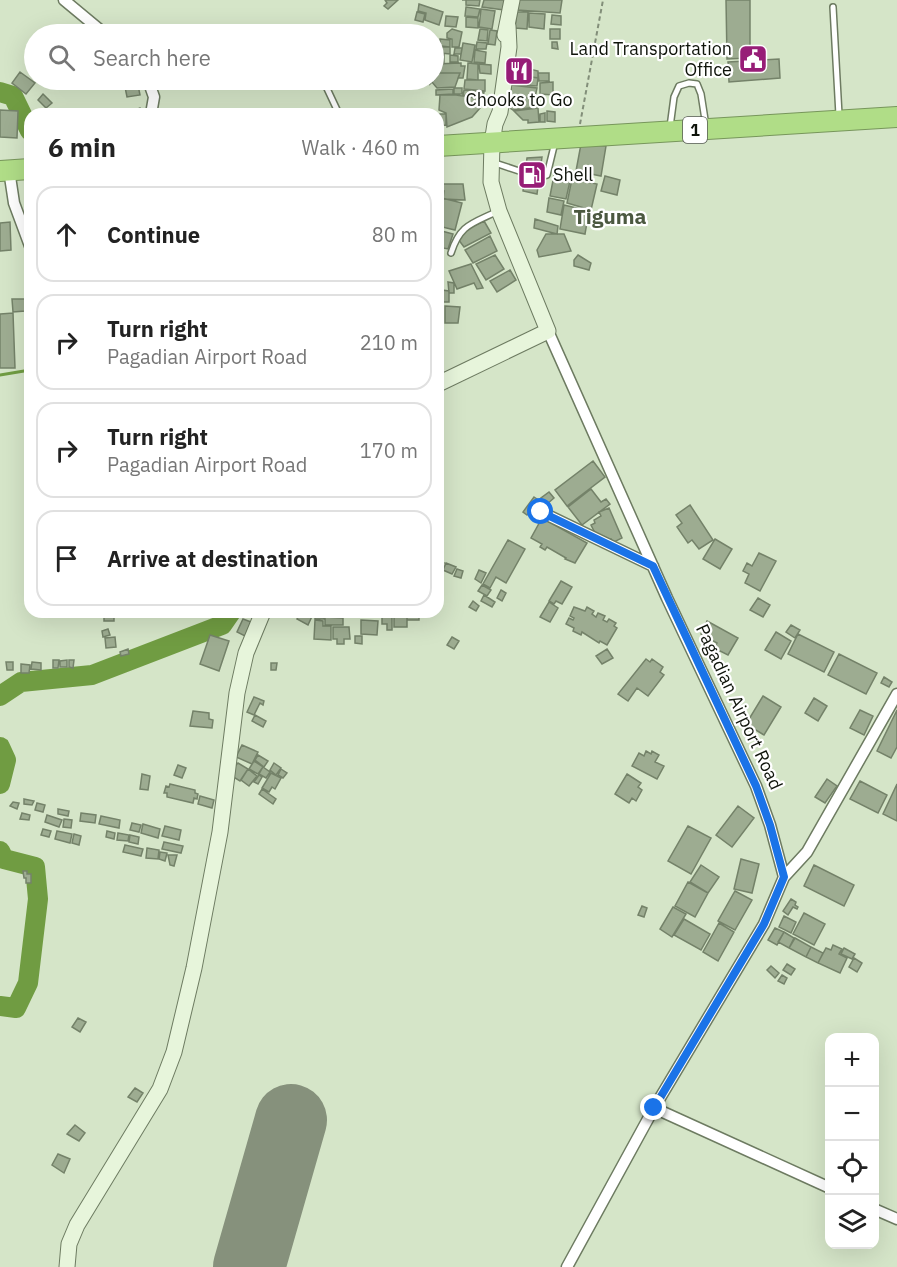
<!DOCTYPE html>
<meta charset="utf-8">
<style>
:root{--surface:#fff;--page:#f6f6f6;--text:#222;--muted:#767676;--line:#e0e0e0}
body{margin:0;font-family:"IBM Plex Sans",sans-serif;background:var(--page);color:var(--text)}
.controls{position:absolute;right:18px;bottom:18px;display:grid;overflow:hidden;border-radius:12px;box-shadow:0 6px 24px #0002}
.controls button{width:54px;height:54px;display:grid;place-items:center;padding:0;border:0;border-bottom:2px solid var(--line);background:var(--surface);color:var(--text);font:30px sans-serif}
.stop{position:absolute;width:18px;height:18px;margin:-14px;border:4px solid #1a73e8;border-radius:50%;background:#fff}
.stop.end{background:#1a73e8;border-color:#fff;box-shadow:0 2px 6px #0008}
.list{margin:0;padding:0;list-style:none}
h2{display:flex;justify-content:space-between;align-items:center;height:78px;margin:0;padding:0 24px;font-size:26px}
h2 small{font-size:20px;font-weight:400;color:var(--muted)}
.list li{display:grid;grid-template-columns:39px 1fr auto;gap:18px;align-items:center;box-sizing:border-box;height:96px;margin:0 12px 12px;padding:0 12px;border:2px solid var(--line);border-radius:18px}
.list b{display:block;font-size:22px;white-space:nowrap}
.list p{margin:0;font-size:20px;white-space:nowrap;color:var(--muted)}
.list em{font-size:20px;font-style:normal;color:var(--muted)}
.icon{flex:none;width:33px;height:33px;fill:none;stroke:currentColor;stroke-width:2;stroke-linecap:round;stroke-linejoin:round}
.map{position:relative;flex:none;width:897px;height:1267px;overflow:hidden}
.search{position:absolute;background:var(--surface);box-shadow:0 6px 24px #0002;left:24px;top:24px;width:420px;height:66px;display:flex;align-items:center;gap:15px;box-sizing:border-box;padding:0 21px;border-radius:33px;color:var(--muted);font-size:22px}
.panel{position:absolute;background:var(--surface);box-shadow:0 6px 24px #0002;left:24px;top:108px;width:420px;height:510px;border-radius:18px}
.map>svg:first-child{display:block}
</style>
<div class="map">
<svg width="897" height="1267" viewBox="0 0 897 1267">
<rect width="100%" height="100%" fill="#d5e5c8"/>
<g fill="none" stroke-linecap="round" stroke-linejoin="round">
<path stroke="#709c42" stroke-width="3" d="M0,375L30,370"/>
<path stroke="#709c42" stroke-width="20" d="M0,92L13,96L30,131
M0,696L21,682L92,675L222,625L231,612
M0,747L6,760L0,784
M0,851L4,859L35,867L38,899L28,983L16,1008L0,1006"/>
<path stroke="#86917c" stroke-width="72" d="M249,1267L291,1120"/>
</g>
<path fill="#9dac91" stroke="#748269" stroke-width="1.5" d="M385,0H398L388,9L384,6L387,3Z
M462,0H480L479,6L466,5V0Z
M484,0H507L504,10L482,7Z
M517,0H562L560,13L517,10Z
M726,0H750V58L727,59Z
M419,4L443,12L439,25L425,20L426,13L418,11Z
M466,7L480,9L478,17L465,16Z
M481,9L495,11L492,29L479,27Z
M417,12L425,14L423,22L415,20Z
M517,12H528L527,29L515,28Z
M529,13L545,14L544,29L529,27Z
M552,15L561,16V25L551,24Z
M446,16L458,17L456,27L445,26Z
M466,17L478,18V28L466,27Z
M452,29L462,32L459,47H452V39L447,38V33Z
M480,29L488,30L487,41L478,40Z
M550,29H560V39H550Z
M490,30L497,31L495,45L488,44Z
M440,39L450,40V47L440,46Z
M477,42L487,43L486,49H476Z
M552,42H557L558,49L552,48Z
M463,43L475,45L472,62L460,60Z
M440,47H450V54L440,53Z
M455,48H462L461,54H454Z
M475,50L486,52L485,63L474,62Z
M436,54H444V62L436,63Z
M450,55L458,56V62H450Z
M779,59L780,78L729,82L728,62Z
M461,63V66H465L463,78H458L460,73H434V64Z
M468,63L478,64V80L467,79Z
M479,64L491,65V74L480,73Z
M513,65L538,71V78L513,75Z
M20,72L35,83L26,94L12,83Z
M434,73H460L455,87L437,88L432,82L430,84V80H434Z
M538,73H549V81H539Z
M510,74L538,78L537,86L510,84Z
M393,80H403L401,87L392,84Z
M465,80H485V91L464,89Z
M553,82V95L540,94V83Z
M138,85L140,95L127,97L125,87Z
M511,85L537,88L535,98L511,97Z
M454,88H462V94H454Z
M453,89V94L436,95V90Z
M464,90L484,92L483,98L463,95Z
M43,94L52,103L46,108L38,100Z
M440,95H456L483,99L480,108L472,117L447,127L446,113L439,110Z
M509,97L537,98V107L513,110L510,108Z
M140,108L143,114H127Z
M538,108L539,122L528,123V120H523L514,111Z
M0,110L18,111L17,138L0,137Z
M547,111L555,112V122L547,121Z
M545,113V122H540V114Z
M438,114H446V125L438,126Z
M581,144L606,146L601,176L576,171Z
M542,157L537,194L523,191L527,158Z
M555,170L572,172L566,199L550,196Z
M605,176L620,180L617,195L601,191Z
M572,179L597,184L591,210L567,203Z
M440,184H463L465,200L443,199L444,191H440Z
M438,197L462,203L455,230L438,226Z
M549,198L564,201L561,215L547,212Z
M25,204H30V220H26Z
M564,205L589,211L585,234L560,229Z
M535,219L558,226L557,234L534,228Z
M484,221L491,233L464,247L458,239L465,230Z
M10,222L11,250L0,251V223Z
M438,230L453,234L448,249L438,247Z
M546,234H564L571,251L539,257L537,250Z
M490,236L497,251L473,263L465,250Z
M495,255L504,269L486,280L476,264Z
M578,255L591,263L589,270L574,266V260Z
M471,264L483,288L477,289L474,283L457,289L449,271Z
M510,270L516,280L497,292L490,281Z
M448,282L454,283V293H449Z
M442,290L449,291V302H442Z
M12,299H25V311L13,312Z
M445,306L460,307L458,323H445Z
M13,313L15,368H0V314Z
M593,461L605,477L567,506L555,490Z
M591,489L601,502L606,499L610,504L582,525L568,507Z
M549,492L554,498L546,505L541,498Z
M534,497L543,503L539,509L534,506L527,515L523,512Z
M690,505L713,540L699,549L692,540L688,543L677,527L682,523L676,515Z
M609,508L622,538L612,543L611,539L604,542L597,537L591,525L595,523L594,520L601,516L599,512Z
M542,518L587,543L575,563L565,559L566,558L547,547L545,550L540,547L542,544L531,538Z
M715,539L732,549L720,569L703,559Z
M508,540L525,549L506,583L496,577L490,588L483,584Z
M759,553L776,561L760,591L745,583L749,574L743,571L747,563L752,566Z
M438,561L444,563L438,577Z
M446,563L456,567L452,574L443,570Z
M457,569L463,571L461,578L454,576Z
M479,570L486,573L481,583L475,579Z
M561,581L572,587L562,604L556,601L554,604L549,601Z
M482,585L491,590L487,596L478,591Z
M501,590L506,593L502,601L497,598Z
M484,595L495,602L492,607L481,601Z
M758,598L770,605L763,617L750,610Z
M473,601L479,606L476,611L469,607Z
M549,602L558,608L550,622L540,617Z
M574,607L585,611L587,607L594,611L592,614L596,617L598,613L605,616L603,620L607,622L609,619L616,623L614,626L617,628L607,645L600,641L599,643L582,632L581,635L573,631L574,628L566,624L569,618L573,620L574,618L570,616Z
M301,612H314L308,625L297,619Z
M315,612H324V619H315Z
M341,612H358V616H341Z
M382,612H392V630H387V624H382Z
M394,612H407V627H394Z
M407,612H419V620H407Z
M104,615H114V621H104Z
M325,617L343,618V625H325Z
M243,619L251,622L245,636L237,632Z
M315,620L323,621V626H331V640L314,639Z
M361,620L378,621L377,635L361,634Z
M707,621L738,638L728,655L714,648L717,643L701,634Z
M791,625L800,630L795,638L786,632Z
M333,627H349L350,639H344V644H337V639H333Z
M108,629L110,635L103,637L102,631Z
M776,632L791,641L781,659L765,650Z
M798,634L834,652L824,672L788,654Z
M210,635L229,641L219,671L200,664Z
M355,636H362V644L355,643Z
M115,637L116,647L106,648L105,638Z
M452,637L459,641L454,649L447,645Z
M128,649L129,654L121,656L120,652Z
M607,649L613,658L602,664L596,656Z
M839,654L877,673L866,694L828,675Z
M646,659L650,662L652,659L663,667L660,672L664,675L648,696L637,688L628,701L618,694Z
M53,660H59L58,668H53Z
M67,660V667H60V661Z
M69,660H74L73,668L69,667Z
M6,662H13V670H7Z
M32,662L41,663V670L31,669Z
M271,663H277L276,670H271Z
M21,664L30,665L29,673H21Z
M884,677L892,682L889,687L881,683Z
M763,696L781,707L764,735L746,724Z
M254,697L264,701L263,705L260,703L254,715L247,712Z
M814,698L827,706L818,721L805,713Z
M860,710L873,716L864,735L850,728Z
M897,710V747L891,758L877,751Z
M193,711L209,713V719L213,720L212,728L190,726Z
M255,715L266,721L263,727L252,721Z
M242,745L258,752L252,764L236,757Z
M646,751L651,754L652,751L659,755L655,762L664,766L657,779L632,766L639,753L644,756Z
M258,755L268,761L264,767L255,760Z
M254,761L263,767L258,774L249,769Z
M233,763L236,765L238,763L248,769L240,781L230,775Z
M274,763L281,768L276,775L270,770Z
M178,765L186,768L182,778L174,775Z
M263,767L270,772L266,778L259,774Z
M248,769L257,776L249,786L241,780Z
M281,769L287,773L283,778L278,775Z
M271,773L281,778L275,789L272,787L269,792L262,788Z
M142,774L150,776L148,790L140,789Z
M627,774L641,783L638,787L642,790L636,801L632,798L629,803L615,794Z
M259,775L262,777L258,784L254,782Z
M827,779L837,786L825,803L815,797Z
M860,781L887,795L878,813L850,799Z
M170,784L195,790V793L198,794L197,799L194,798L193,803L167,797V793H164L166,786L169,787Z
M897,784V821L883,814Z
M262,789L276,799L273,804L259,794Z
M200,796L214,800L212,808L198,804Z
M24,799L34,801L32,805L24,804Z
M13,802L19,803L17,809L10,806Z
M37,803L45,805L43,812L35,810Z
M738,806L754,818L732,847L716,835Z
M58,809L69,811L68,816L58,814Z
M22,813L30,815L29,820L20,819Z
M81,813L96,815L95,823L80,821Z
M47,815L62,820L59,827L45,822Z
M101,816L120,820L119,828L99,824Z
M64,819L72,820L71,828L63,827Z
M132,823L141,825L139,832L130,830Z
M143,824L160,829L158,838L141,833Z
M165,826L181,830L179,840L162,836Z
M688,826L711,838L691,874L668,861Z
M43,829L51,831L49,837L41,835Z
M57,831L72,834L70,843L55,839Z
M107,831L115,833L114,839L106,837Z
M118,833L129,835L128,841L117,840Z
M74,834L81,836L79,845L72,843Z
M130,835L139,837L138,844L129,842Z
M164,842L183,846L181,853L162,849Z
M125,845L143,849L141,856L123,852Z
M147,848L159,850L158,859L146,858Z
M160,852L167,853L165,861L159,859Z
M168,855H177L174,866L170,865Z
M741,859L759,864L752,893L734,889Z
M701,865L719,877L708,893L690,882Z
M814,865L854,885L844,906L804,886Z
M23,871H27V874H31V883H26V878H24Z
M688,882L708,893L695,917L675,906Z
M735,891L752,900L735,930L718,921Z
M791,899L796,902L795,905L798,907L797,909L793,907L788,915L783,911Z
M642,906L647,908L644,917L638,915Z
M673,907L686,914L672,937L660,929Z
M804,913L825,924L814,945L793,934Z
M784,916L796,922L791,933L779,927Z
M684,919L710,934L701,950L674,935Z
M719,923L734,932L718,961L703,952Z
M775,928L784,932L777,945L768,940Z
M784,932L794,938L789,948L778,942Z
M795,938L811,947L806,957L789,948Z
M833,945L842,949L839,954L847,958L840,973L818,963L826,948L831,950Z
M811,947L823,953L818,963L806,957Z
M844,948L855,954L852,959L841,954Z
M854,958L862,963L857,972L849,967Z
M787,964L795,969L791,975L783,970Z
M771,966L779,973L775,978L767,970Z
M782,975L787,978L784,984L778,981Z
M78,1018L86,1022L80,1032L72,1027Z
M135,1088L143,1093L137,1102L128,1097Z
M75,1125L85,1133L79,1141L67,1134Z
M58,1154L70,1159L64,1173L52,1165Z"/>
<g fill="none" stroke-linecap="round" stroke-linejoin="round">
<g stroke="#6d7b61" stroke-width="8">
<path id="lane" d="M833,7L839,115
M323,80L339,114
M670,127L674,97L679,86L689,83L697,84L701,94L706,126
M495,163L525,173
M539,177L547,175L555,142
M451,253C460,225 471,224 496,212"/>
</g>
<g stroke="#6d7b61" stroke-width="13">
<path id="street" d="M64,0L105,34
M148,80L154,97L151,114
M9,170L14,203L30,246
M548,331L667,598L756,786L770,825L784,877L764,924L654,1108L567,1267
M541,512L653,566
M784,877L807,852L897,694
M654,1108L830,1188
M874,1209L897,1219"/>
</g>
<g stroke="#6d7b61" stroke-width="17">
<path id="secondary" d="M505,35L512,0
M438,384L548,331L499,211L491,182L492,143L495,124L500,112L509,47L508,26
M67,1267L69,1244L77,1225L160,1089L174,1052L194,968L220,832L237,693L246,653L263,612"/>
</g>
<g stroke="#77965b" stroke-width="22">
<path id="highway" d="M438,146L897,117
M0,171L30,169"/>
</g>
<path stroke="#828e79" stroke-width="2" stroke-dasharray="4.5 3" stroke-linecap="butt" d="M580,124L603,0"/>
<use href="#lane" stroke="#fff" stroke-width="5"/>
<use href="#street" stroke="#fff" stroke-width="10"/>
<use href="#secondary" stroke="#e7f5db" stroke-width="15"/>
<use href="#highway" stroke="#b0dd87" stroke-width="20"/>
</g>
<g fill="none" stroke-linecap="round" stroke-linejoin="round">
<path stroke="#1a73e8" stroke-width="8" d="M541,512L653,566L756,786L770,825L784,877L764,924L654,1108"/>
</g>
<defs>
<g id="civic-square" transform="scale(1.5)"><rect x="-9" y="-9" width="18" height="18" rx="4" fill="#971d77" stroke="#fff"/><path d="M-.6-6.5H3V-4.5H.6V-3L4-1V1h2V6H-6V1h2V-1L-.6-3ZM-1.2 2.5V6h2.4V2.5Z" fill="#fff"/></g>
<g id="restaurant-square" transform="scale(1.5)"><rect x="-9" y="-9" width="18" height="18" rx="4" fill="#971d77" stroke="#fff"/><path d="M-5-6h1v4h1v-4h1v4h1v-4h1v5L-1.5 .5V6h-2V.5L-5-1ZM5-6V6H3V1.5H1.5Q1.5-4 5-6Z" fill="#fff"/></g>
<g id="fuel-square" transform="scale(1.5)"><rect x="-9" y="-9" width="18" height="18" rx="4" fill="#971d77" stroke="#fff"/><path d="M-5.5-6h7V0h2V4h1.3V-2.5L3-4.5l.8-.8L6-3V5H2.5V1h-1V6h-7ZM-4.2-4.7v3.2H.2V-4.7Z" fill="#fff"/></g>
</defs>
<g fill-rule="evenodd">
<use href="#civic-square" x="753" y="59"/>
<use href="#restaurant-square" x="519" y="71"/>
<use href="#fuel-square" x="532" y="175"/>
</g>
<g text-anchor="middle" stroke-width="4.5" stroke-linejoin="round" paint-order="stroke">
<rect fill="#fff" stroke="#565a54" stroke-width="1.5" x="683" y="117" width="24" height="26" rx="4.5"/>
<g font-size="16" font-weight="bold" fill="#0e130a">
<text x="695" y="136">1</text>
</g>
<g font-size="18" fill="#0e130a" stroke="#fff" text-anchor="end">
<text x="732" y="55">Land Transportation<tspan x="732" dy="21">Office</tspan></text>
<text x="519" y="106" text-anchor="middle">Chooks to Go</text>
<text x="553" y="181" text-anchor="start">Shell</text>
</g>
<g font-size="18" fill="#0e130a" stroke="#fff">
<text transform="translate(739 707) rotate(65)" y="6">Pagadian Airport Road</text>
</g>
<g font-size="21" font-weight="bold" fill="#4b5840" stroke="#fff">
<text x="610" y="224">Tiguma</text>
</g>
</g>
</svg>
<div class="controls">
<button>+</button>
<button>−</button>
<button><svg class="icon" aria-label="locate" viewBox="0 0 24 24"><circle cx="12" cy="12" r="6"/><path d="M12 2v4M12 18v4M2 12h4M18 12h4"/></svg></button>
<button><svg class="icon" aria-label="layers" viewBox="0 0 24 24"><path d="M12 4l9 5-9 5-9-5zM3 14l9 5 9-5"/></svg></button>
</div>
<div class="stop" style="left:541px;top:512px"></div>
<div class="stop end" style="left:654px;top:1108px"></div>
<div class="search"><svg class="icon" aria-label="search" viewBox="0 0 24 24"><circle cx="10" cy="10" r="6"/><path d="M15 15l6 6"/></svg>Search here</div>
<section class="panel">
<h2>6 min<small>Walk · 460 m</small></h2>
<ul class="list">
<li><svg class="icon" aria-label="ahead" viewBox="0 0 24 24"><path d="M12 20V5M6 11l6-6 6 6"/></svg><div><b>Continue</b></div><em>80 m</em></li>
<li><svg class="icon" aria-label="right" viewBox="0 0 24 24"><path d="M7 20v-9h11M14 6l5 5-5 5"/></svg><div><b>Turn right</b><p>Pagadian Airport Road</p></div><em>210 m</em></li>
<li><svg class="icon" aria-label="right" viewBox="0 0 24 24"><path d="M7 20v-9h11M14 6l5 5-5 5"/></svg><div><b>Turn right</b><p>Pagadian Airport Road</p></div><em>170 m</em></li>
<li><svg class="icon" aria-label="arrive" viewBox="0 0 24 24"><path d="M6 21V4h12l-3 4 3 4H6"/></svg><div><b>Arrive at destination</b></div></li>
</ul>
</section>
</div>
